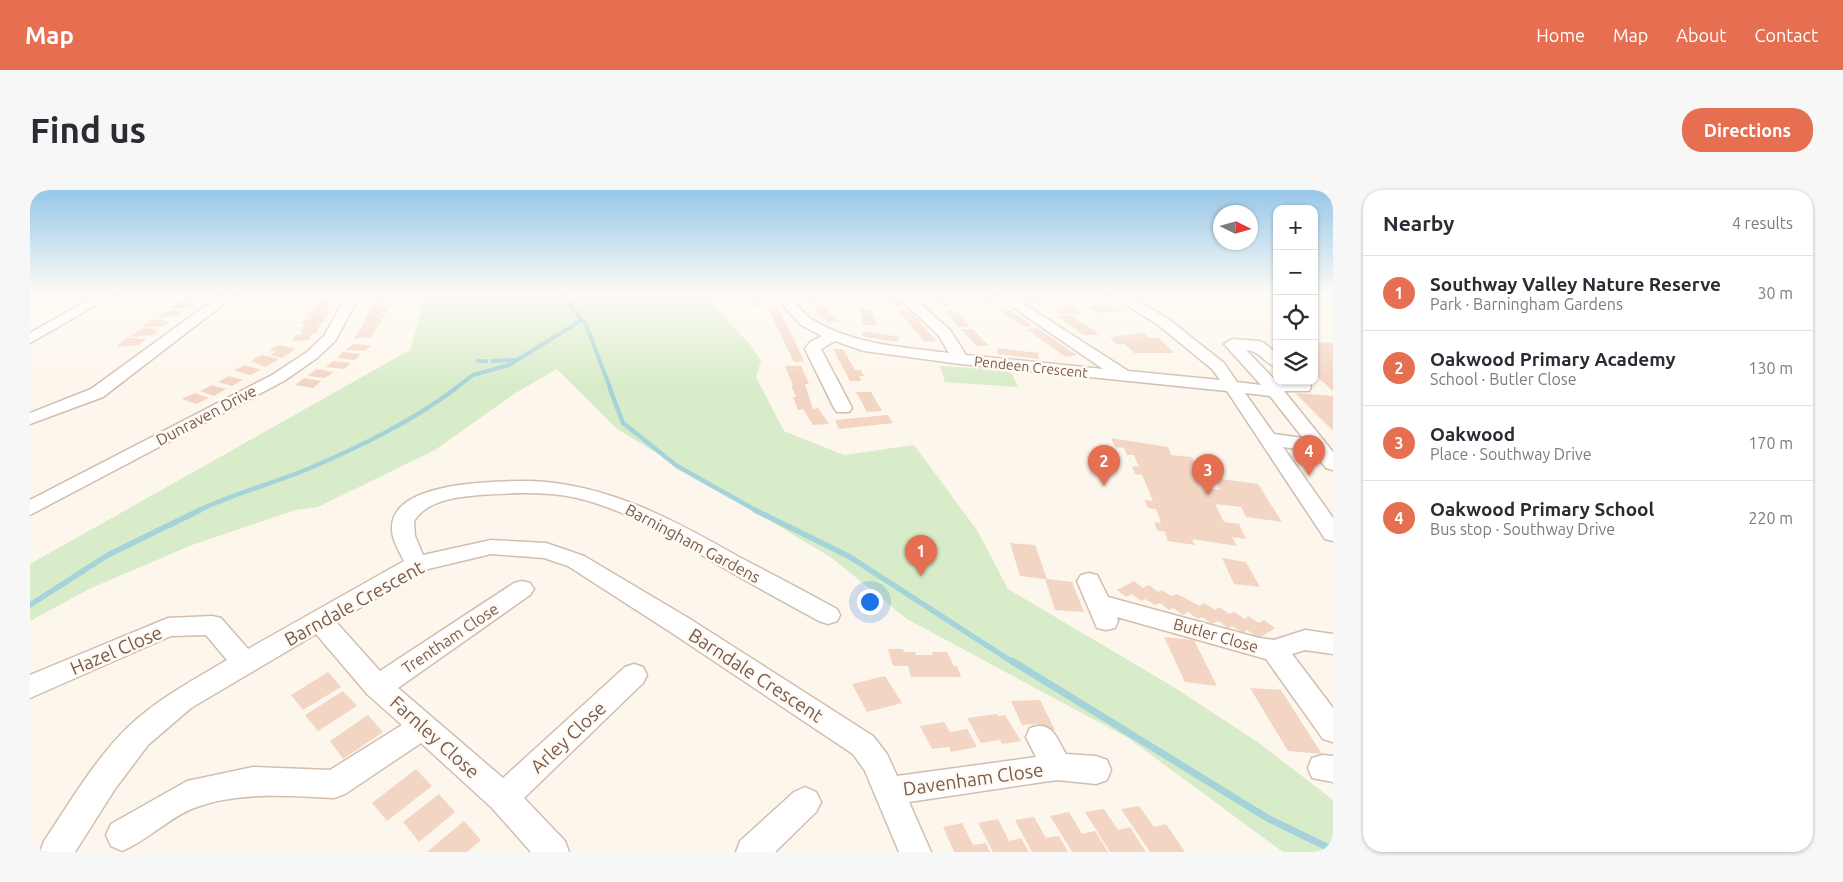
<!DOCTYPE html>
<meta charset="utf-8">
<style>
:root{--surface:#fff;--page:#f7f7f7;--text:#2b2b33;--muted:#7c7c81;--line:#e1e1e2;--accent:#e76f51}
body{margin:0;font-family:Ubuntu,sans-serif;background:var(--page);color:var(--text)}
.controls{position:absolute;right:15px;top:15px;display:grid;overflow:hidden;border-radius:10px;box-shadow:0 1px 4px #0004}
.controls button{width:45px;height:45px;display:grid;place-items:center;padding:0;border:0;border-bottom:1px solid var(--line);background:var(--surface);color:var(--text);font:25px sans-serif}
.compass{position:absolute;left:1183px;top:15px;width:45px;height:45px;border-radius:50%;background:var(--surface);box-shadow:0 1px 4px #0004;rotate:95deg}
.you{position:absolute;left:839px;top:411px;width:18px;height:18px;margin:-12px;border:4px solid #fff;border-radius:50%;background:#1a73e8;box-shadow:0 0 0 8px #1a73e833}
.badge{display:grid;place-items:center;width:32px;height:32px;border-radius:50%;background:var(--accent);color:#fff;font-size:16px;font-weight:700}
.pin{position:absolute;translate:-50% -41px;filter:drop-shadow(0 1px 2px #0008)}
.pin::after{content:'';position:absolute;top:26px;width:18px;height:15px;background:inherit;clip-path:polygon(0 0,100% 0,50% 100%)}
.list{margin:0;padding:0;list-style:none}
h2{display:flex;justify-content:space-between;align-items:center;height:65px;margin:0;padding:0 20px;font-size:21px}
h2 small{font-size:16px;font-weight:400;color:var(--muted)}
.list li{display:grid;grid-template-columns:32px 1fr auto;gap:15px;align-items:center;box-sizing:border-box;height:75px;padding:0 20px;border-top:1px solid var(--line)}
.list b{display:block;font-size:19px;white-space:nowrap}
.list p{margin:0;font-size:16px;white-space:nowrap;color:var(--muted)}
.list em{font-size:16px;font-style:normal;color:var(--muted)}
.icon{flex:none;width:28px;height:28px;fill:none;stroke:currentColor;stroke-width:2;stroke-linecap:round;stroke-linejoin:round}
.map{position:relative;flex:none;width:1303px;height:662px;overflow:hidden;border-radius:20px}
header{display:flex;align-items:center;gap:30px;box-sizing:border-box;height:70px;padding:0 25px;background:var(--accent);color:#fff}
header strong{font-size:24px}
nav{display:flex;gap:28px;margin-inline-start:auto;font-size:18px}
.intro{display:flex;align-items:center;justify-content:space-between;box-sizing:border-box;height:120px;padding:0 30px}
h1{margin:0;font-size:35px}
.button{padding:12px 22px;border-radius:20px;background:var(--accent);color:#fff;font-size:18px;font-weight:700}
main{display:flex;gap:30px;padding:0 30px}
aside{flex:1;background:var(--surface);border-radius:20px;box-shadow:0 1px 4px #0004}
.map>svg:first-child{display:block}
</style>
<header>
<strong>Map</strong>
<nav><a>Home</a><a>Map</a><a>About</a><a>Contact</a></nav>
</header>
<div class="intro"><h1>Find us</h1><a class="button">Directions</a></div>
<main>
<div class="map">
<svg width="1303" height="662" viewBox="0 0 1303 662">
<rect width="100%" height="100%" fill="#fdf6ec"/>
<path fill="#d8ecc9" d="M397,103H680L679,110L722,157L731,171L726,187L754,241L814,265L884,255L947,340L978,399L1142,496L1229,553L1303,610V662H1253L1098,548L877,429L802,368L587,239L527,179L484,204L405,260L288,317L265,320L162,355L61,398L0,431V374L380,160Z
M910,176L980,180L988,197L915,192Z"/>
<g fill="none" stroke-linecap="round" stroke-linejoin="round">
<path stroke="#a5d3da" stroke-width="4" d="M531,103L556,135L581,200
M448,171H456
M462,171L487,170
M423,200L443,185L479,175L552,130"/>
<path stroke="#a5d3da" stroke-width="4.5" d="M580,199L593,233L647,276L727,321
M167,321C203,304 241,294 278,279C329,257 381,232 425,199"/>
<path stroke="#a5d3da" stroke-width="5.5" d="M725,320L820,367L984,473
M0,415L78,365L170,320"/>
<path stroke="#a5d3da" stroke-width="7" d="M982,471L1239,629L1303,660"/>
</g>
<path fill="#f3d5c3" d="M287,103H306L298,115L303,114L298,119L297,125L294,127V132L290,134L286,143L282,144L279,150L264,151L262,150L265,145H271L272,138L277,135L270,134L272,131L281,128L275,127L276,123L284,122V119H279L280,116L289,115L293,108L291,105H286Z
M346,103H358V105H360L352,117H358L357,121L350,124H356L354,128H348L352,130L341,147L323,149L332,137Z
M727,103H736L731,116L722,115Z
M770,103H779L787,111L779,112Z
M850,103H859L874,116L866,117Z
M895,103H905L920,116L912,117Z
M941,103H951L968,114L960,115Z
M986,103H996L1011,112L1002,113Z
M159,104H178L173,108L152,110Z
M147,112H159L158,113H165L160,118L139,119Z
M1075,114L1083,118L1092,121L1069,123L1058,117Z
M747,117L765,152L774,171L764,172L738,118Z
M794,117L798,122L809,131L797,132L783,118Z
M1045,117L1052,123L1032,124L1024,118Z
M977,118L1000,134L1002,136L994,137L969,120Z
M830,119L842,120L846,135H833Z
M148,120L146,122L154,121L148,126L127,128L135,121Z
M879,120L902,146L907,151L895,152L868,121Z
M915,121H926L940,136L928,137Z
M1042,125L1053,135H1057L1069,145H1054L1027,126Z
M121,130H134L132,131H140L134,136L112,137Z
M123,138L121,140H129L123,145L100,147L110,139Z
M1007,138L1039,160L1047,165L1036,167L996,139Z
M931,139H943L958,155L946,156Z
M835,141L846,143L870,147L866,152L831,146Z
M1114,143L1120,148H1129L1144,163H1104L1095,154H1086L1080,147Z
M96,148H109L107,149H116L109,155L86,157Z
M1284,152L1303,153V201L1284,184Z
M323,154H327L341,156L334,161L316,160Z
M249,155L266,159L252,168L240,165L246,162L239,160Z
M967,158L1008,163L1009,169L968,164Z
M803,159H813L825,180H831L834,186H829L831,191H820Z
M313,162L331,164L325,170L307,168Z
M232,165L249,169L235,177L221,171Z
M303,171L321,173L314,179L296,177Z
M215,175L231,180L220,185L204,180Z
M755,176H771L779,194H775L783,219L788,218L799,234L783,235L773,219L768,220L763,207H766L761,195H763Z
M286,179L304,182L295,188L278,186Z
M199,186L213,190L202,196L188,192Z
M274,188L291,191L283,198L265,195Z
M182,195L196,199L184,206L170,201Z
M826,202H841L852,221L837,222Z
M165,203L179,208L166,214L152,209Z
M1265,203L1303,206V241Z
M858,225L863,233L809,239L805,230Z
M1081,248L1138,257L1141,265L1162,267L1177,298L1190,300L1184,288L1228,294L1252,332L1216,327L1211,317L1185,314L1194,332L1209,334L1216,349L1202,347L1207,356L1162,349L1165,355L1138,351L1135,342L1127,340L1124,332L1131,333L1126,319L1118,318L1115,310L1123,311L1112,285L1105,284L1102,276L1109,277L1104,265H1097L1094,258L1085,257Z
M980,353L1005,355L1017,389L1042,392L1054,422L1025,420L1015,389L990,386Z
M1192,368L1216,372L1230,397L1204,394Z
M1104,391L1113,398L1119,395L1128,402L1132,400L1141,406L1147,404L1170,416L1174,413L1185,420L1189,417L1199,424L1204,422L1215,429L1218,426L1229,433L1234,430L1245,438L1229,448L1217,440L1213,443L1202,436L1198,438L1188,431L1182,434L1172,427L1168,429L1158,422L1153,425L1143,418L1139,420L1130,413L1125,415L1115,409L1111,411L1102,404L1096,407L1087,400Z
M1134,447L1164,450L1187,496L1155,492Z
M858,459H873L874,462H885L886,465H903L902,462H917L924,476H927L931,487H881L878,476H863Z
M298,482L311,497L273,520L261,505Z
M855,486L872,513L837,522L822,494Z
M1220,498L1251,500L1292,564L1258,561Z
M313,501L327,516L288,541L275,525Z
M1010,510L1025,540H1011L1008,534L992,535L981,511Z
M967,524L968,526L975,525L991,551L972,554L970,550L951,553L937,528Z
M338,525L353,542L313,569L300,551Z
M914,532L920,542L937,539L947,557L921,562L919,557L902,559L890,536Z
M386,579L402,596L357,631L342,613Z
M409,604L425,622L389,652L373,632Z
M1109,616L1124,637L1136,634L1155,662H1120L1091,619Z
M1074,619L1088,640L1100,637L1116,662H1080L1055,622Z
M1039,622L1052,644L1065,641L1078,662H1042L1020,626Z
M1004,627L1016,648L1029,646L1038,662H1002L985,630Z
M968,629L979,651L991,648L999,662H963L948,633Z
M434,631L451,650L437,662H397Z
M932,633L943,655L956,653L960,662H924L913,637Z"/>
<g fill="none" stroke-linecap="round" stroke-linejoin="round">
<g stroke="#d1beb0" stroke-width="3">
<path id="minor" d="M71,103H87L0,153V143Z
M193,103H208L73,207L0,234V223L61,199Z
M318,103H331L305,151L287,168L254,191L0,325V310L242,185L277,162L294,146Z
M742,103H756C764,111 773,124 783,130C824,155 873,157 919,163L909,146L864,103H878L920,140L936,165L1073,179L962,103H977L1098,181L1190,190L1182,179L1127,134L1077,103H1093L1137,128L1194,173L1207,192L1231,195L1194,154L1202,149L1229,151L1234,153L1247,164V177C1233,173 1231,161 1216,160L1246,191H1277L1281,197L1279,201H1254L1303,262V280L1296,278L1283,261L1253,257L1303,328V351L1295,349L1197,201L931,174L834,161L805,151L791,159L822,218L819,222H807L804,218L775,159L780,152L792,146L771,135ZM1215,203L1240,206L1273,248L1244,244Z
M501,291C578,294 644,330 709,367C742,384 774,401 807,419L810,425L807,431L798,434L789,431C756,413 723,395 690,376C646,350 598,320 547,308C515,301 481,303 449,305C427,307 397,310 384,331L385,346L393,365L461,350L516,353L554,366L660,429L843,546L857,564L867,586L1006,567L996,547L1000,538C1022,530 1026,547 1036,564L1066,566L1077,570L1081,580L1077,590L1066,594L1027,590L879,612L901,662H869L835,581L823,564L642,443L538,376L514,368L461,364L394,380L306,432L350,481L484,393L492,391L500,393L504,399L500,405L368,498L473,588L595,477L604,474L613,477L617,485L613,493L494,608L535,651L539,662H501L462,618L391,553L315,604L304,608C258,606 208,601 164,618C140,627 118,650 92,661L81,656L76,645L81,634L157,591L223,577L300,580L372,535L338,505L286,444L161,518L118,555L85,599L45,662H10L14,651C39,614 67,566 99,536C128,509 163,490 197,470L176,445L141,446L0,508V485L138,428L182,426L191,428L218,459L374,371C369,361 362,350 362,339C360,290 470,291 501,291Z
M1059,383L1067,385L1078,407L1229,448L1244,450L1275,440L1303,444V464L1275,460L1262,464L1303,518V552L1293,549L1236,469L1087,427L1088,431L1085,438L1076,440L1067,438L1047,391L1051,385Z
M1293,565L1303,566V592L1282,588L1278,578L1282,568Z
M775,597L786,602L791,612L786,622L745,662H706L710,651L764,602Z"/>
</g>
<use href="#minor" fill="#fff" fill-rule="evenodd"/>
</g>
<linearGradient id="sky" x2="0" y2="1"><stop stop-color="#97c7e8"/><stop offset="0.53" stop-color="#fefbf6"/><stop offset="1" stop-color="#fefbf6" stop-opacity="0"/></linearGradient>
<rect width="1303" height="195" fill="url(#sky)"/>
<g text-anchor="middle" stroke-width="5" stroke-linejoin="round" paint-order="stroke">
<g font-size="14" fill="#7a5c4d" stroke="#fffaf3">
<text transform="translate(1001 177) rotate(6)" y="5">Pendeen Crescent</text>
</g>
<g font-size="16" fill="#7a5c4d" stroke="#fffaf3">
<text transform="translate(176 225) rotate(-28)" y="6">Dunraven Drive</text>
<text transform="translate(663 353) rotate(28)" y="6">Barningham Gardens</text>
<text transform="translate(1186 445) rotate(16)" y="6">Butler Close</text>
<text transform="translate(420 448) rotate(-34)" y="6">Trentham Close</text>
</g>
<g font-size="19" fill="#7a5c4d" stroke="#fffaf3">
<text transform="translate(324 413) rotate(-29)" y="7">Barndale Crescent</text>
<text transform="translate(86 460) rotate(-23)" y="7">Hazel Close</text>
<text transform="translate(726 485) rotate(33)" y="7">Barndale Crescent</text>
<text transform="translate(405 547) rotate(42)" y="7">Farnley Close</text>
<text transform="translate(538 547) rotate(-43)" y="7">Arley Close</text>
<text transform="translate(943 589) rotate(-8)" y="7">Davenham Close</text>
</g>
</g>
</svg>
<div class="controls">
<button>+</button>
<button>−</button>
<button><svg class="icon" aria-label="locate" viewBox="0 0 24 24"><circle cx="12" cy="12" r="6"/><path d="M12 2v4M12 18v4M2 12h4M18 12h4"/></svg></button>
<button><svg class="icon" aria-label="layers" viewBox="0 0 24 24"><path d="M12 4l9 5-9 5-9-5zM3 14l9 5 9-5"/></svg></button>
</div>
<svg class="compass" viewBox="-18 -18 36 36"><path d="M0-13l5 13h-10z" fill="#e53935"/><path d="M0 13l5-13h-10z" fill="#7c7c81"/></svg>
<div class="you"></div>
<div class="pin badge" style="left:891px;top:386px">1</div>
<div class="pin badge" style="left:1074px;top:296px">2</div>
<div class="pin badge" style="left:1178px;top:305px">3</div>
<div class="pin badge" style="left:1279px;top:286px">4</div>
</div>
<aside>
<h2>Nearby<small>4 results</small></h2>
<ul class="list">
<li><span class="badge">1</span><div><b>Southway Valley Nature Reserve</b><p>Park · Barningham Gardens</p></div><em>30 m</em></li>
<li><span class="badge">2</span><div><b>Oakwood Primary Academy</b><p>School · Butler Close</p></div><em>130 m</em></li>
<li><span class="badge">3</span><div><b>Oakwood</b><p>Place · Southway Drive</p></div><em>170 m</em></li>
<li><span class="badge">4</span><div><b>Oakwood Primary School</b><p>Bus stop · Southway Drive</p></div><em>220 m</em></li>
</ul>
</aside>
</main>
